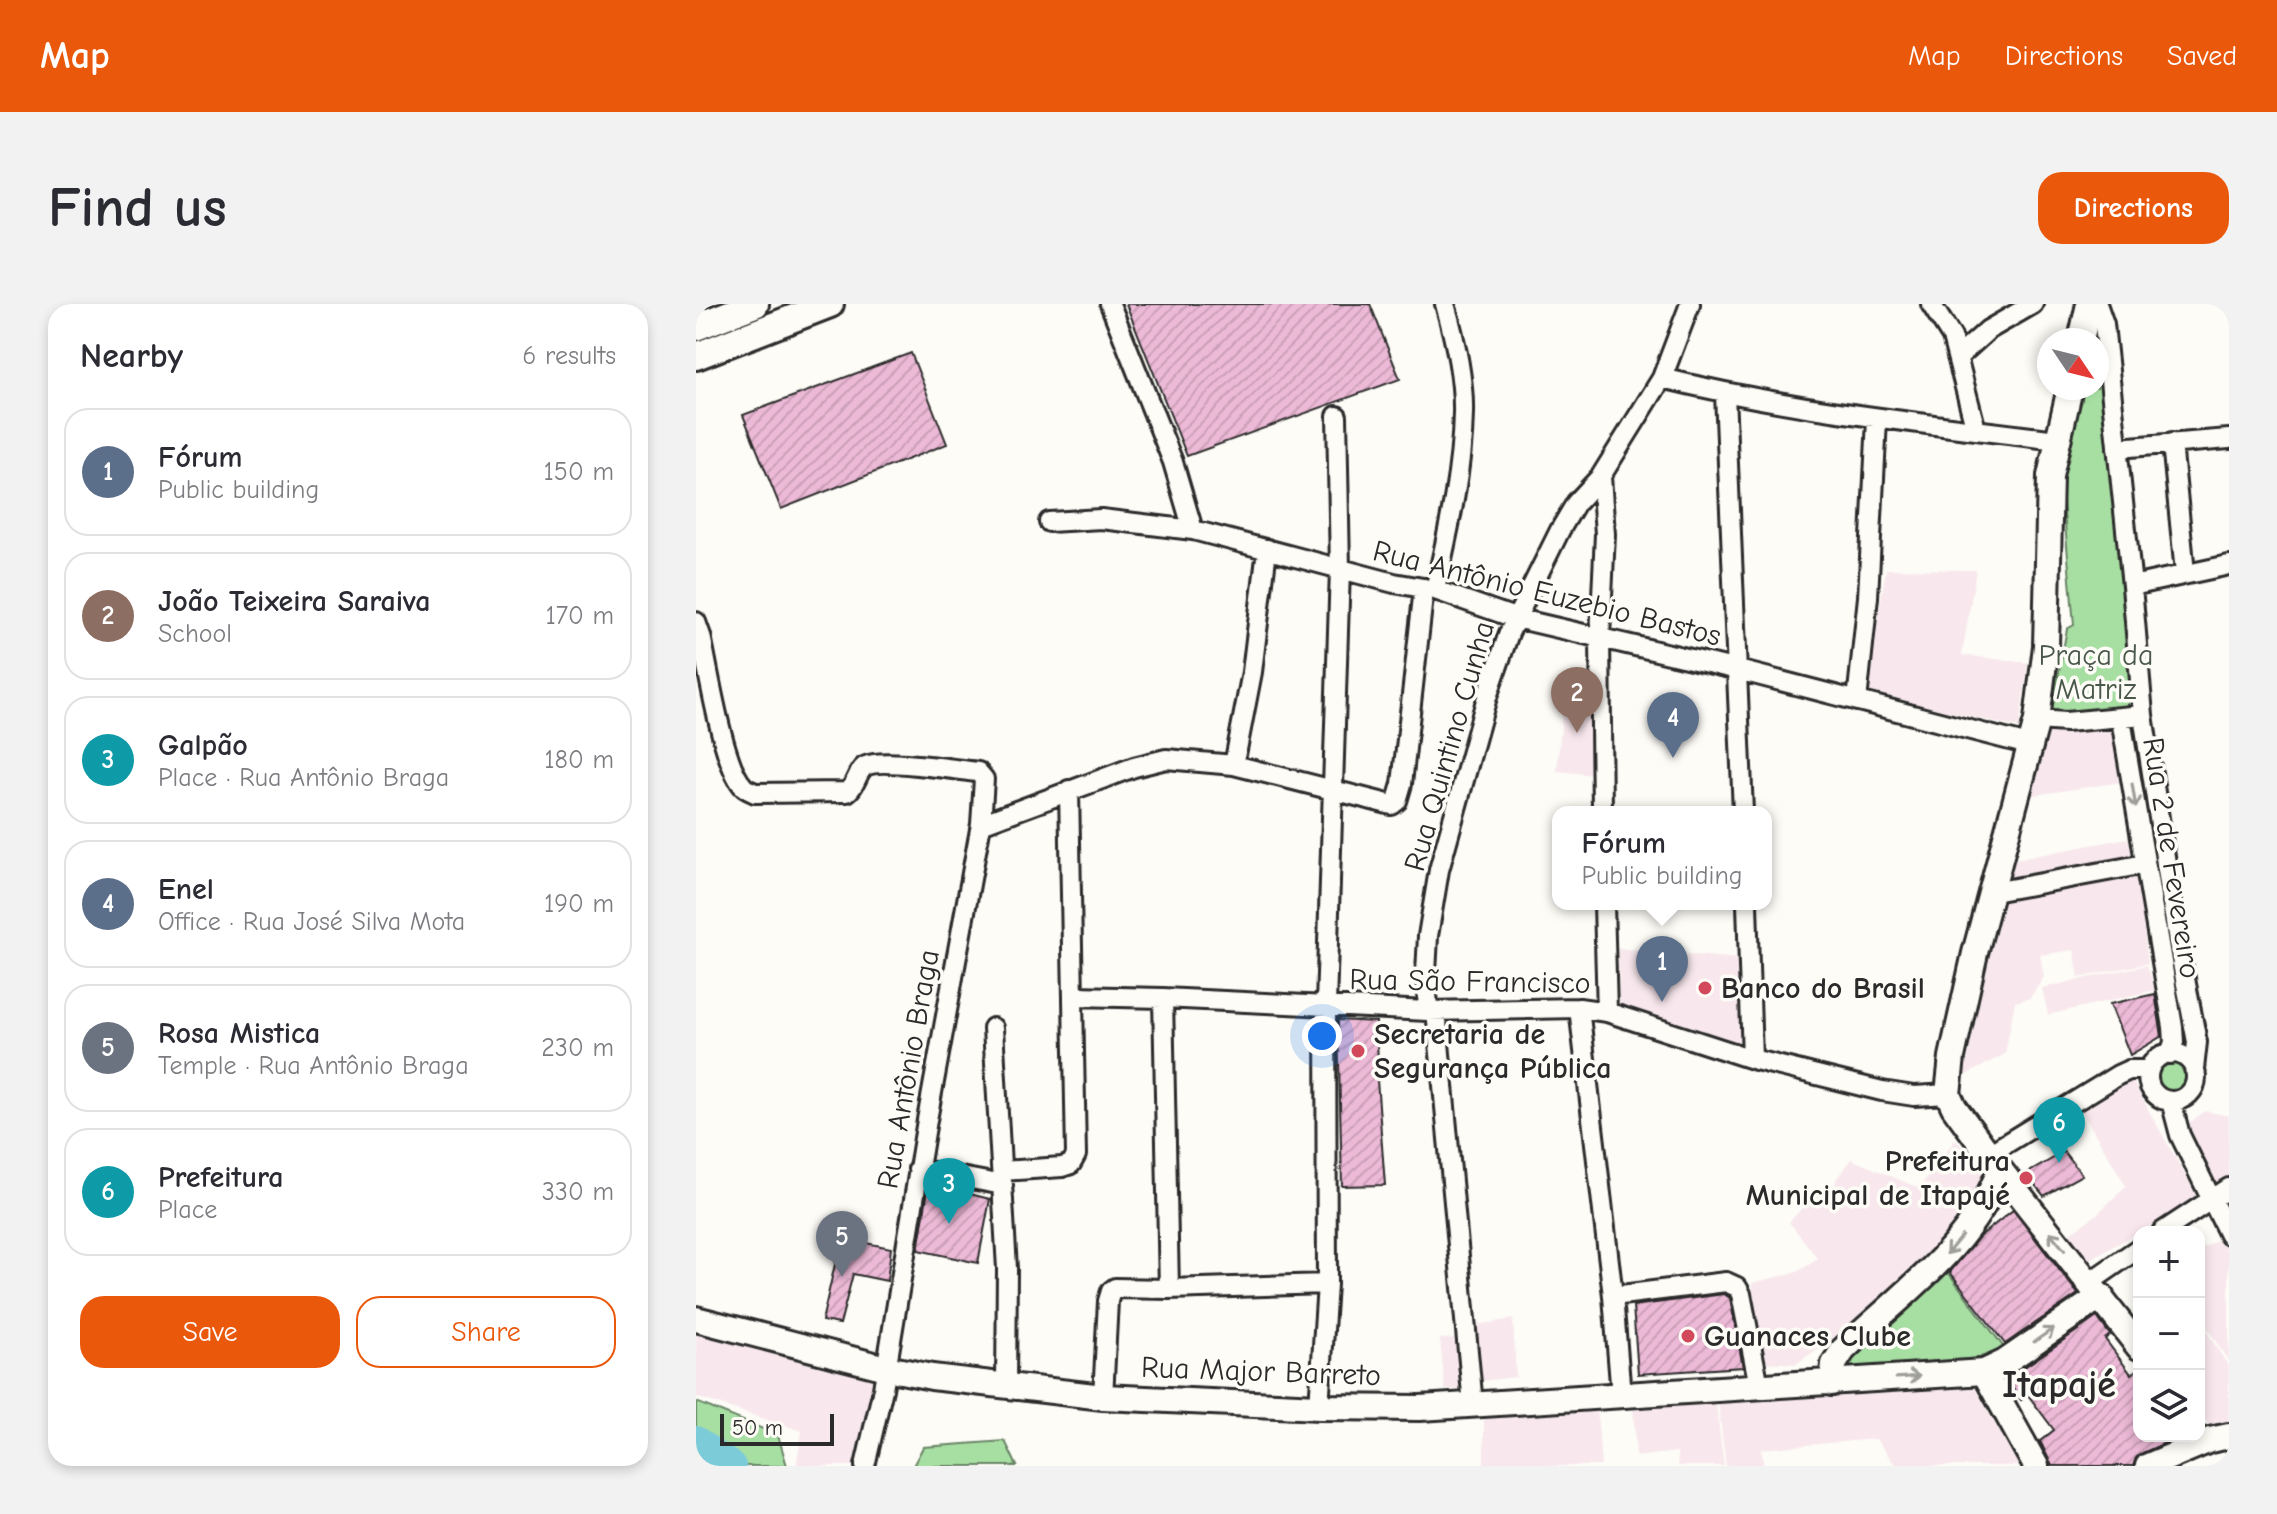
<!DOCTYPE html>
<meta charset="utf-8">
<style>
:root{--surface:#fff;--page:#f2f2f3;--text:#2b2b33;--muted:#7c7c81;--line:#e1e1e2;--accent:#ea580c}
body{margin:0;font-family:"Comic Neue",sans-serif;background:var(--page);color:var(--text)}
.controls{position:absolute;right:24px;bottom:24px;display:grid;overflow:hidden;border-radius:16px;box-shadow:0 4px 12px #0003}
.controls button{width:72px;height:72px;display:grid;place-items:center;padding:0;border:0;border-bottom:2px solid var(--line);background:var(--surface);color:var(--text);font:40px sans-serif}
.compass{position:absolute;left:1341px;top:24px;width:72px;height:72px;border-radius:50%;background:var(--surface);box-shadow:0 4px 12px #0003;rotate:125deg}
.scale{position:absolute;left:24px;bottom:20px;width:114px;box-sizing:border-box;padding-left:8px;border:4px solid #2b2b2b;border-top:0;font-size:22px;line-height:28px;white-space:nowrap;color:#2b2b2b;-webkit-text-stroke:6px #fdfcf7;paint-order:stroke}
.you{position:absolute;left:626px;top:732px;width:28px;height:28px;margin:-20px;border:6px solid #fff;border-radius:50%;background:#1a73e8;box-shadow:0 0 0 12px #1a73e833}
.badge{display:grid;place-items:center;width:52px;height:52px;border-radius:50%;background:var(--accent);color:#fff;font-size:26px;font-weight:700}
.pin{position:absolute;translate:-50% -66px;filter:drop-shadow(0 2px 4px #0008)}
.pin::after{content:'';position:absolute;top:42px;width:28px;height:24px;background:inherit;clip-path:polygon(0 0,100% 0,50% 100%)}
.popup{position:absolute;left:856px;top:502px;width:220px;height:104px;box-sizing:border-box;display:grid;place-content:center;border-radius:16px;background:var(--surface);filter:drop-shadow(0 2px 6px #0005);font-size:26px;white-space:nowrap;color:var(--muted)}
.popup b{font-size:30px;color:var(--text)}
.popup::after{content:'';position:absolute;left:50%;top:100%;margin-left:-16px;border:16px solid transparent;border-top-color:var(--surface)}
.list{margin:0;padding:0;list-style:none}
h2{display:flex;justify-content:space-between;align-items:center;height:104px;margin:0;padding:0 32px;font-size:34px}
h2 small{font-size:26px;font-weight:400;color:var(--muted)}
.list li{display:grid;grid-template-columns:52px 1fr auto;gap:24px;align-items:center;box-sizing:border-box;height:128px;margin:0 16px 16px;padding:0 16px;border:2px solid var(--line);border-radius:24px}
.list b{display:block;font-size:30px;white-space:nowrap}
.list p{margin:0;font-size:26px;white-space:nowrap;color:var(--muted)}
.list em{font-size:26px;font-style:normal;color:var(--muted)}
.actions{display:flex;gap:16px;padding:24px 32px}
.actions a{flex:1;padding:18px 0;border:2px solid var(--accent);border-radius:24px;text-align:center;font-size:28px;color:var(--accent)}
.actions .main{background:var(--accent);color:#fff}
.icon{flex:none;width:44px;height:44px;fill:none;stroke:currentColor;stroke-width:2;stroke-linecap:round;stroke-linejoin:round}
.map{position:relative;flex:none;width:1533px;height:1162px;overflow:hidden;border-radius:24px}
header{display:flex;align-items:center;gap:48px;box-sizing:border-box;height:112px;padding:0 40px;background:var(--accent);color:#fff}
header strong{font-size:38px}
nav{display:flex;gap:44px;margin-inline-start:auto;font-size:28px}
.intro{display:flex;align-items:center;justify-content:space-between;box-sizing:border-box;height:192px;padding:0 48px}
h1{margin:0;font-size:56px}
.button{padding:20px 36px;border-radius:24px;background:var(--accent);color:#fff;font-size:28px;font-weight:700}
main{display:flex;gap:48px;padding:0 48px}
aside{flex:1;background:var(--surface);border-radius:24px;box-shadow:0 4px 12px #0003}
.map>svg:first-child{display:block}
</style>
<header>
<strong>Map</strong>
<nav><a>Map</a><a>Directions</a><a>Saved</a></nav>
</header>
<div class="intro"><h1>Find us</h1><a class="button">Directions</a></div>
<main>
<aside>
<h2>Nearby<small>6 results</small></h2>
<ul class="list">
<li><span class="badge" style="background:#5c6f8a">1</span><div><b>Fórum</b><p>Public building</p></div><em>150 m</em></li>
<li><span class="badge" style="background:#8d6e63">2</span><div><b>João Teixeira Saraiva</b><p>School</p></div><em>170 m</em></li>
<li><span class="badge" style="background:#0f9aa8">3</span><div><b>Galpão</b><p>Place · Rua Antônio Braga</p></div><em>180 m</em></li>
<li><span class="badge" style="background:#5c6f8a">4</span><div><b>Enel</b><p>Office · Rua José Silva Mota</p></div><em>190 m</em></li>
<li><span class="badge" style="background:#6b7280">5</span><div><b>Rosa Mistica</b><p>Temple · Rua Antônio Braga</p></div><em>230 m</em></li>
<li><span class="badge" style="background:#0f9aa8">6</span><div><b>Prefeitura</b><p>Place</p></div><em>330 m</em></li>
</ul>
<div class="actions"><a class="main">Save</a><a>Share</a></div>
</aside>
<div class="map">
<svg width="1533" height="1162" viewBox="0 0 1533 1162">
<defs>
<pattern id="building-hatch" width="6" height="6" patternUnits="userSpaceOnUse" patternTransform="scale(2)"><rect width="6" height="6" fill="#ecb9d6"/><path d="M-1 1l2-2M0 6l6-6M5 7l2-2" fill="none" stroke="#cb9fb8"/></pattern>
</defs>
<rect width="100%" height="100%" fill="#fdfcf7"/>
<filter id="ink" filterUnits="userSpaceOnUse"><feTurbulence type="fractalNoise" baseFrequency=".0125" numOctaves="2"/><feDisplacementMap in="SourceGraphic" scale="16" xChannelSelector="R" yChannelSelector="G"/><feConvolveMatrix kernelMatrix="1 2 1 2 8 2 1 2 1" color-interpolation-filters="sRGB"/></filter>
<g filter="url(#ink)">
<path fill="#f8e8ed" d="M1190,265L1280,266L1266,351L1332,359L1323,424L1170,388Z
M868,387L898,390L899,471L861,467Z
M1417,420L1426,478L1332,492L1342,424Z
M1432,534L1439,559L1312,581L1316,556Z
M1441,569L1452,659L1383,674L1378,646L1344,651L1348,673L1334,694L1319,698L1309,750L1263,775L1307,593Z
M922,644L1044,655L1049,743L923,702Z
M1451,661L1459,686L1352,711L1346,684Z
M1432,769L1503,896L1388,958L1374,929L1400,911L1430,882L1382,801Z
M1509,807L1533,812V876L1521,883L1489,822Z
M1259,836L1292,864L1258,923L1212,971L1137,1034L1100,1060L1067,1058L1056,979L1101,968L1122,955L1093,918L1120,889L1133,897L1141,874L1155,855L1223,884Z
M1524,935L1533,950V1058L1503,1011V946Z
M817,1015L820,1073L786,1077L780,1021Z
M1503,1016L1533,1063V1127L1520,1130L1503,1108Z
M0,1028L183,1075L161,1162H100L106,1127L0,1093Z
M763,1034L767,1085L749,1086L744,1035Z
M1275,1077L1323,1162H1200L1180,1135L1065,1145L1068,1162H1030L1021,1092Z
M1019,1094L1028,1162H982L981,1148L940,1153L937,1101Z
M901,1103L905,1162H788V1114Z"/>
<path fill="#a7dea2" stroke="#698466" stroke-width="2" d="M1401,69L1405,71L1439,392L1429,403L1368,414L1361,411L1356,404L1371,325L1378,321L1365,174L1384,84H1401Z
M1459 774a17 17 0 1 1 34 0a17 17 0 1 1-34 0Z
M1249,964L1309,1045L1256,1062L1144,1071L1142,1058Z
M0,1098L82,1131L91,1162H0Z
M309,1137L321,1162H217L227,1143Z"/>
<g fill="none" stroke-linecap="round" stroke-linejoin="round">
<path stroke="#7ccbd9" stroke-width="28" d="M0,1136L36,1162"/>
</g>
<path fill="url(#building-hatch)" stroke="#2b2b2b" stroke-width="2" d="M430,0H674L704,75L491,152Z
M215,49L251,140L85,205L47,111Z
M1459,690L1466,732L1434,751L1414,700Z
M642,716L680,718L683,776H681L689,881L646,882Z
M1368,848L1386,871L1348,892L1330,870Z
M233,880L294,895L282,959L222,946Z
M1317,906L1382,990L1309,1040L1254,968L1283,933Z
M145,934L195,944L191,977L157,970L144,1020L126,1017Z
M1028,990L1034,994L1047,1063L942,1070L937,1002Z
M1401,1013L1414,1031L1409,1035L1435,1070L1443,1064V1132H1485L1446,1149L1440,1154L1437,1162H1356L1344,1137L1358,1126L1332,1091L1325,1096L1311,1075Z"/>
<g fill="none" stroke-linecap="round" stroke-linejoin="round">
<g stroke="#2b2b2b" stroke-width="24">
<path id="minor" d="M414,0L477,158L497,226
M1235,0L1256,33L1280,126
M1262,53L1292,26L1337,0
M966,74C1096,106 1229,120 1362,136
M1029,90L1047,508
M1476,139L1489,269
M1421,144L1533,135
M905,172L909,230L904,333L906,508
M353,218L405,215L497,226L698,279L739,286L819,314L1042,366L1333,441
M1436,282L1533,261
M739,286C752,228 766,169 767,109C768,73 759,35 749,0
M0,318L5,332C12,364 27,463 48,483C50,485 57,488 59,489L151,488C160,482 160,470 168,463C180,453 263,466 282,468L288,475L285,520L231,816L187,1085L169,1162
M1161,397L1172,293L1181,115
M1447,411L1483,643L1501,738L1498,765
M1425,415L1477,723L1478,738L1474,750
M1341,416L1370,418L1447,411L1436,282L1408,20L1401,0
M538,461L556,368L571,245
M285,520L438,463L470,455L538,461L696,501L701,497L706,480L728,284
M1297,588L1449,560
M908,600L911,708
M1051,600L1056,755
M378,692L467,694L732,707L883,704L911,708L1056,755L1186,787L1218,792L1252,790
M467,694L473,985
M883,704L917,992L925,1092
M732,707L730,669L732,632L743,566L791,393L813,329L864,226L880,199L905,172L966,74L994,0
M740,707L777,1101
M297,724L311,965L310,1082
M1452 773a24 24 0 1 1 48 0a24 24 0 1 1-48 0Z
M1475,797L1484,831L1533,931
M1293,850L1422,771L1433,766H1453
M222,865L307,881
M306,867L366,863L375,860L380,851L373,486
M1466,928L1533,884
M1394,978L1443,944
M917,992L1030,978L1041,983L1045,990L1063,1082
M407,1093L412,997L415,987L419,984L473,985L631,980
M623,1103L631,980L630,701L644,265L641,112"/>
</g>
<g stroke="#2b2b2b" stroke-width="30">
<path id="major" d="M1385,36L1393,0
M1374,84L1354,172L1350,342L1341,416L1279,649L1256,753L1252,790L1258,803L1304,866L1443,1043
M0,1015L190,1064L236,1073L407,1093L623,1103L724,1104L1288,1068L1309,1058L1405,992
M1288,1068L1340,1162
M1136,1079L1138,1060L1147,1046C1205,990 1275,944 1304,866
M1452,1162L1514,1136L1533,1132"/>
</g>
<g stroke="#2b2b2b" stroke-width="32">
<path id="highway" d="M0,23L59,0
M0,52L134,0"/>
</g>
<use href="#minor" stroke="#fdfcf7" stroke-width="18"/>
<use href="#major" stroke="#fdfcf7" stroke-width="24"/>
<use href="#highway" stroke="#fdfcf7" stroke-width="26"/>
</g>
<defs><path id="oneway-shaft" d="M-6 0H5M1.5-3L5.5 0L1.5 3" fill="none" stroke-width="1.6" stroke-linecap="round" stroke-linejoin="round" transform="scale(2)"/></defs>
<g stroke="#9e9e9b">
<use href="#oneway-shaft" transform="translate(1438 492) rotate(81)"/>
<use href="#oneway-shaft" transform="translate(1361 937) rotate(-129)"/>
<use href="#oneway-shaft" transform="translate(1258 941) rotate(130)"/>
<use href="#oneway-shaft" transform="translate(1348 1031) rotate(-35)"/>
<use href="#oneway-shaft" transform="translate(1212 1073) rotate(-4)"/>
</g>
</g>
<g fill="#d1495b" stroke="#fdfcf7" stroke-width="3">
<circle cx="1009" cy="684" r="8"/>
<circle cx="662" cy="747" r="8"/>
<circle cx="1330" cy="874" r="8"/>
<circle cx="992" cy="1032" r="8"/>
</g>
<g text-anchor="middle" stroke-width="7" stroke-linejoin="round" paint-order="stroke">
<g font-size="30" fill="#2b2b2b" stroke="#fdfcf7">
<text transform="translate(851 289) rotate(14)" y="10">Rua Antônio Euzebio Bastos</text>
<text transform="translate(753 442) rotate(-74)" y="10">Rua Quintino Cunha</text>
<text transform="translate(1476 554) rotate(81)" y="10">Rua 2 de Fevereiro</text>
<text transform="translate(774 677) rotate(1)" y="10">Rua São Francisco</text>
<text transform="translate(212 765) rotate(-80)" y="10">Rua Antônio Braga</text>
<text transform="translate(565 1067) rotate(2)" y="10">Rua Major Barreto</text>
</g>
<g font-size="30" fill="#4a5849" stroke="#fdfcf7">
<text x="1400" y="361">Praça da<tspan x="1400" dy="34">Matriz</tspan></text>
</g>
<g font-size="30" font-weight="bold" fill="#2b2b2b" stroke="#fdfcf7" text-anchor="start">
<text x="1025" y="694">Banco do Brasil</text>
<text x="678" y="740">Secretaria de<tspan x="678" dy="34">Segurança Pública</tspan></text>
<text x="1314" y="867" text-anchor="end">Prefeitura<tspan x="1314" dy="34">Municipal de Itapajé</tspan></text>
<text x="1008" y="1042">Guanaces Clube</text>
</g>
<g font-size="38" font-weight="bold" fill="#2b2b2b" stroke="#fdfcf7">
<text x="1363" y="1093">Itapajé</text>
</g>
</g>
</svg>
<div class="controls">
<button>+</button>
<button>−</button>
<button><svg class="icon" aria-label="layers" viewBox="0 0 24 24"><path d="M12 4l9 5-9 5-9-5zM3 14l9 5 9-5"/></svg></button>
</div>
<svg class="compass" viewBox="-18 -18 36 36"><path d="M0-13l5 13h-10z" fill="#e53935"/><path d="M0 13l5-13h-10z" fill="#7c7c81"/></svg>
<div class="scale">50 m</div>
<div class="you"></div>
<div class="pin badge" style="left:966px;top:698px;background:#5c6f8a">1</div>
<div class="popup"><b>Fórum</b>Public building</div>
<div class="pin badge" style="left:881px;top:429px;background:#8d6e63">2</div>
<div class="pin badge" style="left:253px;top:920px;background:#0f9aa8">3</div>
<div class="pin badge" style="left:977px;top:454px;background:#5c6f8a">4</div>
<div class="pin badge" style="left:146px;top:973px;background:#6b7280">5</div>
<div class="pin badge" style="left:1363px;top:859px;background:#0f9aa8">6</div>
</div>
</main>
